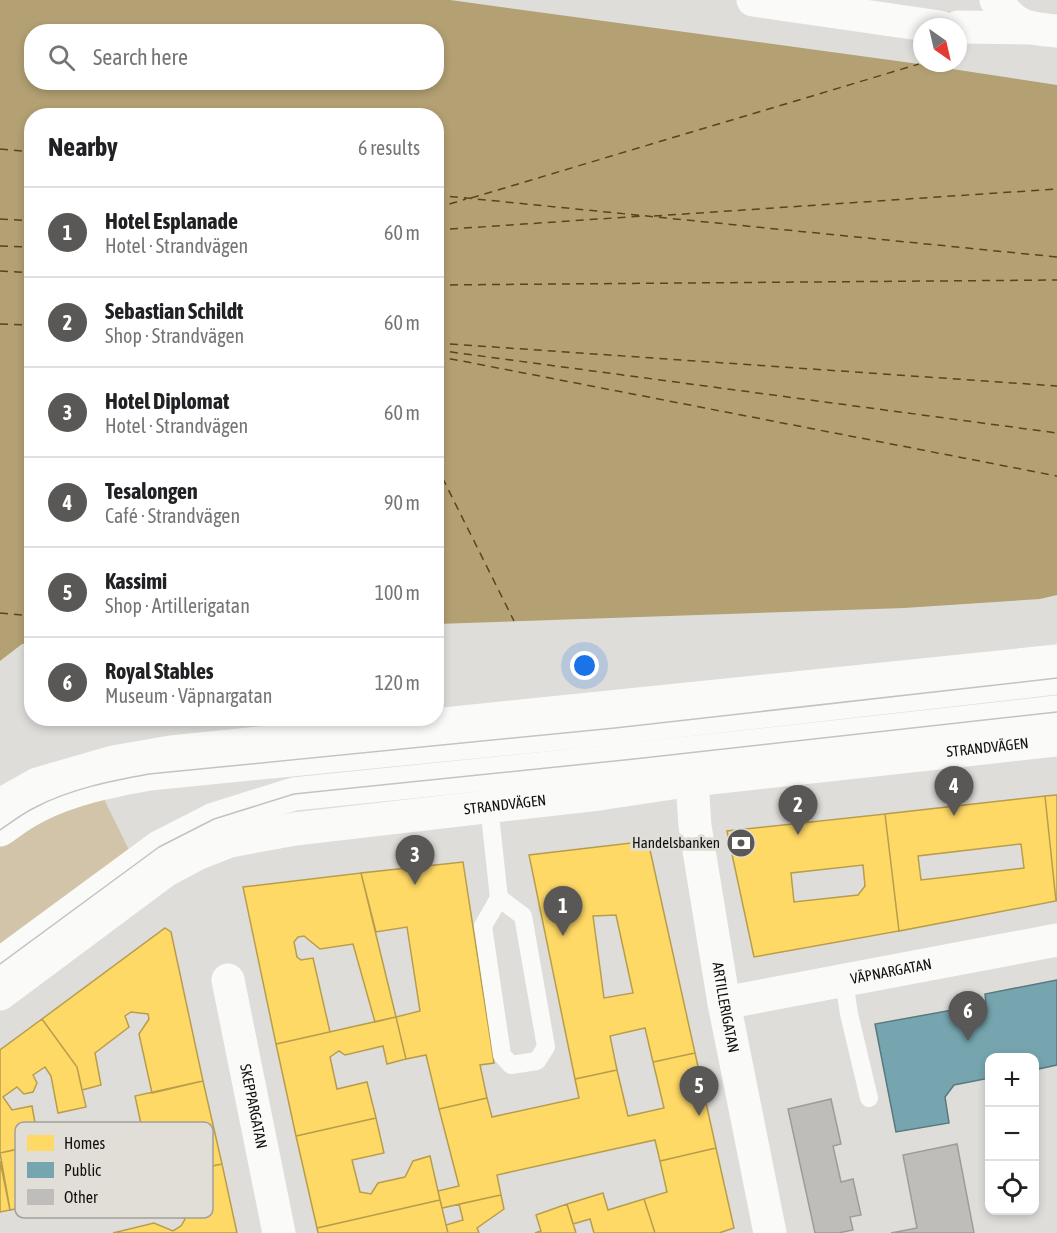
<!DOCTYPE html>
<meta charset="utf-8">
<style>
:root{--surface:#fff;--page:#f2f2f2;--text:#202124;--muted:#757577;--line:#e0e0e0;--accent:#5a5856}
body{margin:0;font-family:"Asap Condensed",sans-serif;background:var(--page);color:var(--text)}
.controls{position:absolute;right:18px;bottom:18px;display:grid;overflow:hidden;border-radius:12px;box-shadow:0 3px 9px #0003}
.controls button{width:54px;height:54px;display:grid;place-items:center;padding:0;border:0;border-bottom:2px solid var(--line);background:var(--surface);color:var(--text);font:30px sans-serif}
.compass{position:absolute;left:913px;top:18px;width:54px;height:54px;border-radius:50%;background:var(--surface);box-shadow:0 3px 9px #0003;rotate:146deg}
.you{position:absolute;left:585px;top:666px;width:21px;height:21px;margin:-15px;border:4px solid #fff;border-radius:50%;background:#1a73e8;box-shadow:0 0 0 9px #1a73e833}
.badge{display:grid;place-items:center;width:39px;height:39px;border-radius:50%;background:var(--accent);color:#fff;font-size:20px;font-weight:700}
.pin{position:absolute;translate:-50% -50px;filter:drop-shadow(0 2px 3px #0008)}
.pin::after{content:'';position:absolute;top:32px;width:21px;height:18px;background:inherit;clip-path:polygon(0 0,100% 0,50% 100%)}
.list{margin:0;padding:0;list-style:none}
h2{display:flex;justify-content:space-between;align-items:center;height:78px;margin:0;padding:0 24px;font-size:26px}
h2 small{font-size:20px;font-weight:400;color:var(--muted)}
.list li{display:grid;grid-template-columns:39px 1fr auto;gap:18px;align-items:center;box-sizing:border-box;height:90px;padding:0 24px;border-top:2px solid var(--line)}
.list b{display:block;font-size:22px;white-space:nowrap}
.list p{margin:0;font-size:20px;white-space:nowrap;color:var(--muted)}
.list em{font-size:20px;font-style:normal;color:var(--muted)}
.icon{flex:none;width:33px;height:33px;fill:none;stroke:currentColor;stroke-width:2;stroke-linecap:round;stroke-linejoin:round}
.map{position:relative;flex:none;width:1057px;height:1233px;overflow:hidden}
.search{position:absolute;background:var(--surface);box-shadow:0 3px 9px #0003;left:24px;top:24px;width:420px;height:66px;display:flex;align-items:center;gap:15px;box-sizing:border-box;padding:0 21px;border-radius:24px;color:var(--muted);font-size:22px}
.panel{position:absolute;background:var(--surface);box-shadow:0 3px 9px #0003;left:24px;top:108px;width:420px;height:618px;border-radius:24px}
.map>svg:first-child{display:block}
</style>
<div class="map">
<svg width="1057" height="1233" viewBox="0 0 1057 1233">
<rect width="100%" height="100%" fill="#dfddd9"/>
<path fill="#d1c4a8" d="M102,795L129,850L0,946V844L38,817Z"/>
<path fill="#b3a073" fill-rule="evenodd" d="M0,0H450L919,64L1057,85V595L1040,599L904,608L437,624L436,116H32L31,643L22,644L0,661ZM32,32H436V82H32Z"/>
<path fill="#ffd966" stroke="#b89d4c" stroke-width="1.5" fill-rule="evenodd" d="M1057,795V901H1056L1045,796Z
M1045,796L1056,901L899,931L885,814ZM1021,844L1024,868L921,880L918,856Z
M885,814L899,931L754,957L727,831ZM863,865L865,886L858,895L794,902L791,873Z
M648,841L695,1053L653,1062L645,1028L610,1036L617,1070L575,1079L529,855ZM616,915L633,993L604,998L593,916Z
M463,862L494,1063L480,1065L487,1098L439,1109L426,1055L406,1059L396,1017L420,1011L407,927L376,932L361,873Z
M361,873L396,1017L375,1022L353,944L320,949L304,936L298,937L294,942L297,957L301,960L313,958L330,1032L276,1044L243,887Z
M165,928L171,932L203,1081L152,1093L139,1034L149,1019L148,1014L131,1012L125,1016L129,1027L95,1053L101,1085L82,1090L77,1067L42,1019Z
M396,1017L406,1059L387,1064L383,1046L345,1055L339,1051L330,1057L337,1089L367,1082L376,1118L296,1136L276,1044Z
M42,1019L77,1067L86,1107L58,1113L51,1076L45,1067L33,1075L37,1083L33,1092L24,1094L17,1087L3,1097L12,1110L32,1106L39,1145L0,1153V1050Z
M695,1053L716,1148L660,1161L655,1140L497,1175L501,1195L442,1208L438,1191L459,1186L439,1109L487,1098L492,1117L579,1098L575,1079L617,1070L628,1116L664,1108L653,1062Z
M203,1081L222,1164L138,1182L135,1165L117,1169L121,1186L104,1190L95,1150L139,1141L150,1148L157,1146L161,1136L159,1128L152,1130L141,1124L135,1096Z
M376,1118L384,1153L352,1160L360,1192L371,1194L378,1183L405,1177L413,1161L430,1156L440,1200L317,1228L296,1136Z
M22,1148L26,1165L95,1150L104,1190L10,1210L0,1153Z
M716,1148L734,1228L719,1233H655L644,1199L667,1192L660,1161Z
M0,1161L10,1210L0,1212Z
M222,1164L237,1233H113L154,1223L173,1231L181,1226L185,1219L171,1204L165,1176Z
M603,1193L608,1210L644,1199L655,1233H594L590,1219L573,1224L567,1204Z
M501,1195L504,1209L477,1228L479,1233H448L446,1225L463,1220L459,1204Z
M440,1200L448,1233H318L317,1228Z
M567,1204L576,1233H535L541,1231L536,1215Z"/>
<path fill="#76a5af" stroke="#58797f" stroke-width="1.5" d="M1057,980V1065L1034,1070V1058H990V1078L954,1085L945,1097L949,1123L896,1132L875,1024L986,1004L985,994Z"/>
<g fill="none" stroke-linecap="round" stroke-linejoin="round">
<path stroke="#594613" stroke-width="1.5" stroke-dasharray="8 6" stroke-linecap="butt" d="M0,149L32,152
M436,195L1057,257
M471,198L919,64
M436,208L466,199
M654,216L1057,189
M0,219L32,221
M436,230L643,216
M0,246L32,247
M0,271L32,273
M436,285L1057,280
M0,324L32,325
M436,343L1057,386
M436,350L1057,433
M436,356L1057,476
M436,465L514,621
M0,613L32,616"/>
</g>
<path fill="#bfbdba" stroke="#9e9c99" stroke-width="1.5" d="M831,1099L841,1144L833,1146L841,1182L853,1179L861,1215L850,1217L853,1230L838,1233H815L788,1109Z
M957,1144L974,1233H891L917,1228L903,1155Z"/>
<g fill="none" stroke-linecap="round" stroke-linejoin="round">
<path stroke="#fafaf9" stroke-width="18" d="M489,806L499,898L483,926L502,1055L511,1065L537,1061L546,1047L523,916L499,898
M844,981L849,1014L869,1098"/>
<g stroke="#fafaf9" stroke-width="33">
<path d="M753,0L940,27"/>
<path d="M958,27L1033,28"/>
<path id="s1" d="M692,780L695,826L724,1003L770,1233"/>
<path d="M0,830C12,822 23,813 36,807C70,789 111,781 149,774L615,728L1057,678"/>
<path d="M0,964L159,847L214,819L294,794L634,759L1057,712"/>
<path id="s2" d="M228,980L279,1233"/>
<path id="s3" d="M724,1003L1057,940"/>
</g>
<g stroke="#fafaf9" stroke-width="33">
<path d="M996,0C1015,27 1025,28 1057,31"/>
<path d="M0,805L37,784L113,762L171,752L1057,661"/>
<path id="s4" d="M0,994L165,871L197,854L230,841L295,829L599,794L692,780L1057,740"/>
</g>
<path stroke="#c3c3c2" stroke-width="1.5" d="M0,830C12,822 23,813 36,807C70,789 111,781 149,774L615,728L1057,678
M0,964L159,847L214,819L294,794L634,759L1057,712"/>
</g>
<defs>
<g id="bank-disc" transform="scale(1.5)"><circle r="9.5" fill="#5a5856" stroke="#e1ded7"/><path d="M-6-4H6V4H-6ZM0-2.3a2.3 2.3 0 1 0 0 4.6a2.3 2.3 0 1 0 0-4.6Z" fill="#fff"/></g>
</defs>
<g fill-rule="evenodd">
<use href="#bank-disc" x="741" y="843"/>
</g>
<g text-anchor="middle" stroke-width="6" stroke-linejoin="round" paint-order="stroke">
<g font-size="15" fill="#12110f" stroke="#e1ded7">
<text dy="5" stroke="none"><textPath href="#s4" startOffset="1041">STRANDVÄGEN</textPath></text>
<text dy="5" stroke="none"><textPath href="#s4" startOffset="555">STRANDVÄGEN</textPath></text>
<text dy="5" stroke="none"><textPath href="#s3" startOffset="170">VÄPNARGATAN</textPath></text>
<text dy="5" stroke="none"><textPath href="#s1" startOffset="230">ARTILLERIGATAN</textPath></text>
<text dy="5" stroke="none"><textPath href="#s2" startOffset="129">SKEPPARGATAN</textPath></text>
</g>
<g font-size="15" fill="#12110f" stroke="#e1ded7" text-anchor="end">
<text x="720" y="848">Handelsbanken</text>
</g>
</g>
<rect x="15" y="1122" width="198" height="96" rx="9" fill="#e1ded7" stroke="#a3a09b" stroke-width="1.5"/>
<rect x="27" y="1135" width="27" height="16" fill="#ffd966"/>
<rect x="27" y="1162" width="27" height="16" fill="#76a5af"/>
<rect x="27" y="1189" width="27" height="16" fill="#bfbdba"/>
<g font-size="16" fill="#12110f">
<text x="64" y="1149">Homes</text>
<text x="64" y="1176">Public</text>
<text x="64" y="1203">Other</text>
</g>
</svg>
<div class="controls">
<button>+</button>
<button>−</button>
<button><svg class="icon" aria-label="locate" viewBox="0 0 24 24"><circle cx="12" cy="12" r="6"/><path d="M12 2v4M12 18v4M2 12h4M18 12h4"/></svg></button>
</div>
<svg class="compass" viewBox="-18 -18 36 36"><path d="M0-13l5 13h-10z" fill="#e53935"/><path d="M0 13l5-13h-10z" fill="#757577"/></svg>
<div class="you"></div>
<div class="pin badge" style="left:563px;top:936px">1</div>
<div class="pin badge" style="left:798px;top:835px">2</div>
<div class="pin badge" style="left:415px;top:885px">3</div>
<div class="pin badge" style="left:954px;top:816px">4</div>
<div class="pin badge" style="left:699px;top:1116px">5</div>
<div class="pin badge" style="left:968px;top:1041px">6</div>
<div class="search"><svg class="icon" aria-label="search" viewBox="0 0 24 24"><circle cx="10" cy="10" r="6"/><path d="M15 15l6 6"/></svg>Search here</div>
<section class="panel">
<h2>Nearby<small>6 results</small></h2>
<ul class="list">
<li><span class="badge">1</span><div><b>Hotel Esplanade</b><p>Hotel · Strandvägen</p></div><em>60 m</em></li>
<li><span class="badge">2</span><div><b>Sebastian Schildt</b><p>Shop · Strandvägen</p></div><em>60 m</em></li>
<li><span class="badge">3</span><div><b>Hotel Diplomat</b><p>Hotel · Strandvägen</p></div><em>60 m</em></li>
<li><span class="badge">4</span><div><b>Tesalongen</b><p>Café · Strandvägen</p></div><em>90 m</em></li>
<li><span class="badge">5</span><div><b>Kassimi</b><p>Shop · Artillerigatan</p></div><em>100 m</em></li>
<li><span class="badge">6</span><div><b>Royal Stables</b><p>Museum · Väpnargatan</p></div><em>120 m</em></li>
</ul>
</section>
</div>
